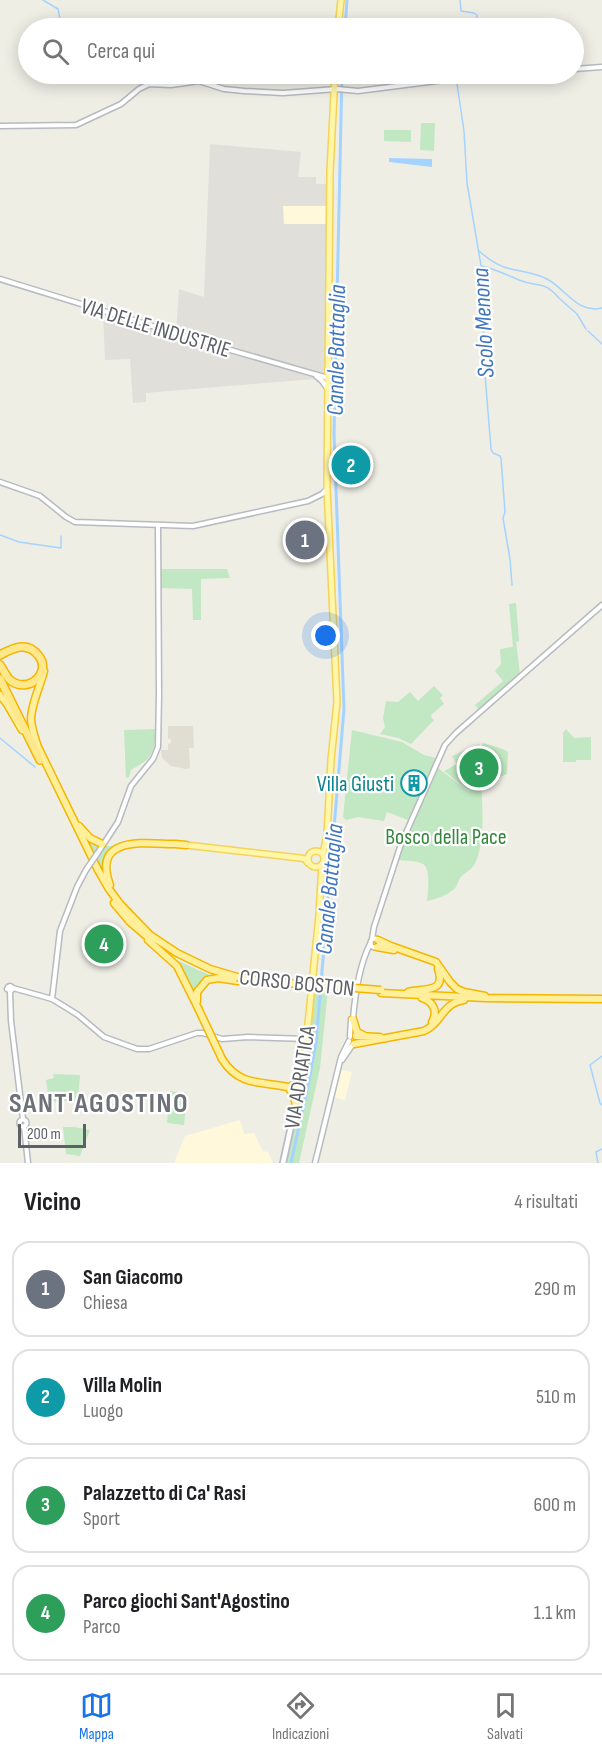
<!DOCTYPE html>
<html lang="it">
<style>
:root{--surface:#fff;--page:#f2f2f2;--text:#202124;--muted:#757577;--line:#e0e0e0;--accent:#1a73e8}
body{margin:0;font-family:"Sofia Sans Condensed",sans-serif;background:var(--page);color:var(--text)}
.scale{position:absolute;left:18px;bottom:15px;width:68px;box-sizing:border-box;padding-left:6px;border:3px solid #5d6066;border-top:0;font-size:16px;line-height:21px;white-space:nowrap;color:#5d6066;-webkit-text-stroke:4px #fff;paint-order:stroke}
.you{position:absolute;left:326px;top:636px;width:21px;height:21px;margin:-15px;border:4px solid #fff;border-radius:50%;background:#1a73e8;box-shadow:0 0 0 9px #1a73e833}
.badge{display:grid;place-items:center;width:39px;height:39px;border-radius:50%;background:var(--accent);color:#fff;font-size:20px;font-weight:700}
.pin{position:absolute;translate:-50% -50%;border:3px solid #fff;box-shadow:0 2px 6px #0006}
.list{margin:0;padding:0;list-style:none}
h2{display:flex;justify-content:space-between;align-items:center;height:78px;margin:0;padding:0 24px;font-size:26px}
h2 small{font-size:20px;font-weight:400;color:var(--muted)}
.list li{display:grid;grid-template-columns:39px 1fr auto;gap:18px;align-items:center;box-sizing:border-box;height:96px;margin:0 12px 12px;padding:0 12px;border:2px solid var(--line);border-radius:18px}
.list b{display:block;font-size:22px;white-space:nowrap}
.list p{margin:0;font-size:20px;white-space:nowrap;color:var(--muted)}
.list em{font-size:20px;font-style:normal;color:var(--muted)}
.icon{flex:none;width:33px;height:33px;fill:none;stroke:currentColor;stroke-width:2;stroke-linecap:round;stroke-linejoin:round}
.map{position:relative;flex:none;width:602px;height:1163px;overflow:hidden}
.search{position:absolute;background:var(--surface);box-shadow:0 3px 15px #0003;left:18px;right:18px;top:18px;height:66px;display:flex;align-items:center;gap:15px;box-sizing:border-box;padding:0 21px;border-radius:33px;color:var(--muted);font-size:22px}
.sheet{height:510px;background:var(--surface)}
nav{display:flex;justify-content:space-around;align-items:center;box-sizing:border-box;height:84px;border-top:2px solid var(--line);background:var(--surface);font-size:16px;color:var(--muted)}
nav a{display:grid;justify-items:center;gap:3px}
nav .on{color:var(--accent)}
.map>svg:first-child{display:block}
</style>
<div class="map">
<svg width="602" height="1163" viewBox="0 0 602 1163">
<rect width="100%" height="100%" fill="#efeee5"/>
<path fill="#fff8db" d="M283,205L327,206V224H283Z
M341,1070L352,1072L345,1100L334,1097Z
M240,1120L244,1134L254,1133L263,1151L268,1152L273,1163H174L185,1136Z"/>
<path fill="#e1dfd9" d="M210,144L301,152L298,177H316V184H328L327,206H283L284,224H327L326,378L146,393V402L133,403L130,359L105,360L103,312L176,333L179,289L204,297Z"/>
<path fill="#e0ddd3" d="M168,726H193L194,748H189L190,768L186,769L171,766L162,758L161,750H168V744L171,743V739H168Z"/>
<path fill="#c1e7c3" d="M421,123H435L434,151L420,150Z
M384,130H411V142L384,141Z
M161,569H227L230,578L201,579V620H193L192,589L161,588Z
M516,603L519,641L516,642L520,674L479,710L475,705L503,681L495,671L501,664L500,649L513,647L509,604Z
M434,686L443,695L440,698L444,704L432,714L431,717L434,720L411,744L398,738L380,734L385,727L383,718L386,701L398,702L410,692L418,701Z
M156,729C156,740 154,755 144,762C140,765 135,767 131,770L129,777L126,778L124,730Z
M566,729L574,738L591,737V760H576V762H563V733Z
M352,730L402,742L424,755L436,758L408,820L387,812L384,821L358,817L346,820L343,817Z
M483,743L503,749L508,752L507,774L468,790L444,771L457,764L452,756L479,744L481,747Z
M438,768L468,791L481,786C483,806 485,848 474,865C471,870 464,873 460,878C458,882 457,887 453,890C446,896 436,899 427,901C428,892 431,868 423,864C416,860 405,861 398,860Z
M84,835C94,842 102,847 115,846L106,875H104Z
M176,960L214,977L210,978L196,998L174,961Z
M314,990H328L320,1068L299,1163H285L304,1077Z
M53,1074L80,1075L78,1100L49,1102L46,1080L54,1078Z
M170,1091L187,1093L184,1125L167,1123Z
M63,1127H75L90,1130L80,1156L66,1154Z"/>
<path fill="#a5d3ff" d="M389,158L432,159V167L389,162Z"/>
<g fill="none" stroke-linecap="round" stroke-linejoin="round">
<path stroke="#a5d3ff" stroke-width="1.5" d="M43,0L58,9L61,24L64,28
M460,0L461,11L474,13L477,15L478,28
M125,28L131,25L137,28
M479,74L478,78L460,80L457,84L464,131L467,183L486,295L488,318L482,337L491,449L493,453L500,456L501,458L505,512L503,518L510,559L512,585
M479,251C488,259 500,267 511,269C523,272 536,273 547,279C566,289 577,314 602,308
M482,266C495,269 507,275 519,280C538,288 542,279 559,298
M560,299L577,314L586,329
M588,331L602,344
M0,535L19,542L61,548V536
M0,738L35,767
M602,1056L590,1065L600,1103L602,1105
M598,1163L596,1152L602,1149"/>
<path stroke="#a5d3ff" stroke-width="3" d="M345,28L347,0
M291,1163L307,1090L316,1043L344,709L334,434L342,74"/>
<g stroke="#b7babf" stroke-width="7">
<path id="tertiary" d="M574,69L602,67
M0,126L76,125L121,104L139,89L149,84L171,85L199,81L224,89L244,91L283,93L337,89L358,91L476,76L514,74
M0,279L227,349L328,378
M316,376L322,381L327,388
M0,482L40,496L66,517L75,522L193,526L308,501L322,494L327,489
M97,854L118,822L131,786L153,759L158,747L159,695L158,525
M370.5 943a4.5 4.5 0 1 1 9 0a4.5 4.5 0 1 1-9 0Z
M372,939L374,927L401,844L445,745L456,733L602,605
M13,988L11,991L7,989L8,987L10,986L13,988L52,999L62,1005L78,1015L104,1037L137,1049H149L197,1033H203L222,1039L248,1037L306,1039
M10,992L11,1021L23,1119
M52,999L60,931L77,887L86,870
M353,1019C355,995 359,966 370,944
M350,1037L351,1019
M342,1060L353,1044
M19.5 1123a3.5 3.5 0 1 1 7 0a3.5 3.5 0 1 1-7 0Z
M24,1126L28,1163
M315,1163L341,1057L349,1041"/>
</g>
<g stroke="#b8bbc1" stroke-width="8">
<path id="secondary" d="M283,1163L299,1090"/>
</g>
<g stroke="#f5d259" stroke-width="8">
<path id="primary" d="M338,28L341,0
M186,845L300,858L305,859L308,863
M308 859a8 8 0 1 1 16 0a8 8 0 1 1-16 0Z
M323,854L327,835L331,760L337,702L327,488L330,172L335,74
M299,1090L304,1064L319,915L322,864"/>
</g>
<g stroke="#f4b600" stroke-width="9">
<path id="trunk" d="M44,671C40,687 32,702 31,718C31,728 35,738 38,747L98,870L109,889L120,904L150,935L177,953L210,969L237,977
M0,695L7,704L22,730
M79,826L90,838L102,844
M175,844L186,845
M110,885C91,834 147,844 176,844
M114,903L130,922L151,940
M148,940L177,966L198,1008
M378,940L391,946L436,962L450,982L457,989L464,992L485,996
M377,947L394,950
M408,992C422,988 447,994 438,969
M381,993L486,998L602,999
M422,998C434,1002 438,1012 432,1022
M197,1001V992L207,980L218,978L238,981
M353,1019L357,1032L365,1036
M356,1036L380,1037
M354,1044L424,1031C442,1023 442,1003 464,1000
M222,1059C242,1091 269,1079 299,1090
M290,1087L298,1081L304,1064
M290,1090L294,1095L296,1107"/>
</g>
<g stroke="#f4b600" stroke-width="10">
<path id="motorway" d="M0,655C13,648 27,641 38,655C53,672 28,695 10,680C6,676 3,670 0,665
M0,679L40,760"/>
</g>
<use href="#tertiary" stroke="#fff" stroke-width="4"/>
<use href="#secondary" stroke="#fff" stroke-width="4.5"/>
<use href="#primary" stroke="#fff6aa" stroke-width="5"/>
<use href="#trunk" stroke="#ffef9b" stroke-width="6"/>
<use href="#motorway" stroke="#ffe88c" stroke-width="7"/>
<g stroke="#b7babf" stroke-width="7" stroke-linecap="butt">
<path id="tertiary-bridge" d="M86,870L97,854"/>
</g>
<g stroke="#f4b600" stroke-width="9" stroke-linecap="butt">
<path id="trunk-bridge" d="M237,977L260,981L381,990
M198,1008L222,1059"/>
</g>
<use href="#tertiary-bridge" stroke="#fff" stroke-width="4"/>
<use href="#trunk-bridge" stroke="#ffef9b" stroke-width="6"/>
</g>
<defs>
<g id="building-ring" transform="scale(1.35)"><circle r="9.5" fill="#fff" stroke="#0f9aa8" stroke-width="1.5"/><path d="M-4-6H4V6H1V3H-1V6H-4ZM-2.5-4.3h1.7v1.8h-1.7ZM.8-4.3h1.7v1.8H.8ZM-2.5-1h1.7V.8h-1.7ZM.8-1h1.7V.8H.8Z" fill="#0f9aa8"/></g>
</defs>
<g fill-rule="evenodd">
<use href="#building-ring" x="414" y="783"/>
</g>
<g text-anchor="middle" stroke-width="4.5" stroke-linejoin="round" paint-order="stroke">
<g font-size="22" fill="#5d6066" stroke="#fff">
<text transform="translate(156 327) rotate(17)" y="8">VIA DELLE INDUSTRIE</text>
<text transform="translate(297 982) rotate(6)" y="8">CORSO BOSTON</text>
<text transform="translate(299 1077) rotate(-81)" y="8">VIA ADRIATICA</text>
</g>
<g font-size="22" fill="#0d838f" stroke="#fff" text-anchor="end">
<text x="394" y="791">Villa Giusti</text>
</g>
<g font-size="22" fill="#33863c" stroke="#fff">
<text x="446" y="844">Bosco della Pace</text>
</g>
<g font-size="24" font-style="italic" fill="#4177be" stroke="#fff">
<text transform="translate(483 323) rotate(-93)" y="8">Scolo Menona</text>
<text transform="translate(336 350) rotate(-89)" y="8">Canale Battaglia</text>
<text transform="translate(329 889) rotate(-85)" y="8">Canale Battaglia</text>
</g>
<g font-size="28" font-weight="bold" letter-spacing="1.5" fill="#6e7278" stroke="#fff">
<text x="99" y="1112">SANT'AGOSTINO</text>
</g>
</g>
</svg>
<div class="scale">200 m</div>
<div class="you"></div>
<div class="pin badge" style="left:305px;top:540px;background:#6b7280">1</div>
<div class="pin badge" style="left:351px;top:465px;background:#0f9aa8">2</div>
<div class="pin badge" style="left:479px;top:768px;background:#2e9e5b">3</div>
<div class="pin badge" style="left:104px;top:944px;background:#2e9e5b">4</div>
<div class="search"><svg class="icon" aria-label="search" viewBox="0 0 24 24"><circle cx="10" cy="10" r="6"/><path d="M15 15l6 6"/></svg>Cerca qui</div>
</div>
<section class="sheet">
<h2>Vicino<small>4 risultati</small></h2>
<ul class="list">
<li><span class="badge" style="background:#6b7280">1</span><div><b>San Giacomo</b><p>Chiesa</p></div><em>290 m</em></li>
<li><span class="badge" style="background:#0f9aa8">2</span><div><b>Villa Molin</b><p>Luogo</p></div><em>510 m</em></li>
<li><span class="badge" style="background:#2e9e5b">3</span><div><b>Palazzetto di Ca' Rasi</b><p>Sport</p></div><em>600 m</em></li>
<li><span class="badge" style="background:#2e9e5b">4</span><div><b>Parco giochi Sant'Agostino</b><p>Parco</p></div><em>1.1 km</em></li>
</ul>
</section>
<nav>
<a class="on"><svg class="icon" aria-label="map" viewBox="0 0 24 24"><path d="M3 6l6-2 6 2 6-2v14l-6 2-6-2-6 2zM9 4v14M15 6v14"/></svg>Mappa</a>
<a><svg class="icon" aria-label="directions" viewBox="0 0 24 24"><path d="M12 3l9 9-9 9-9-9zM9 14v-3h6M13 9l2 2-2 2"/></svg>Indicazioni</a>
<a><svg class="icon" aria-label="saved" viewBox="0 0 24 24"><path d="M7 4h10v16l-5-4-5 4z"/></svg>Salvati</a>
</nav>
